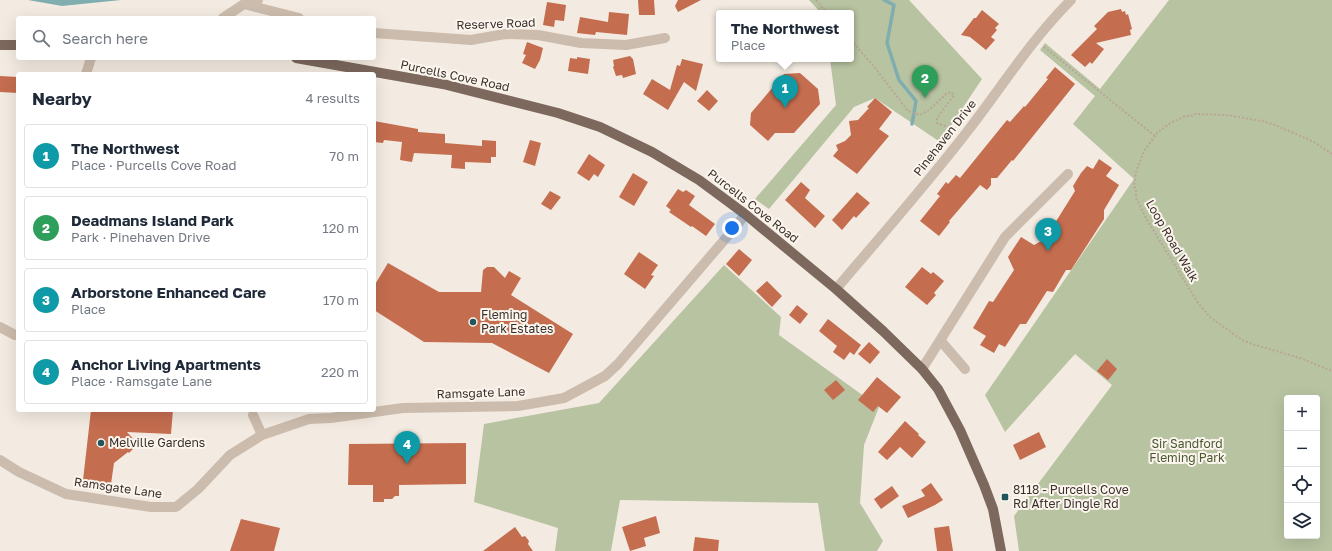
<!DOCTYPE html>
<meta charset="utf-8">
<style>
:root{--surface:#fff;--page:#f6f6f7;--text:#1f2937;--muted:#747a83;--line:#e0e1e3;--accent:#1a73e8}
body{margin:0;font-family:"Golos Text",sans-serif;background:var(--page);color:var(--text)}
.controls{position:absolute;right:12px;bottom:12px;display:grid;overflow:hidden;border-radius:4px;box-shadow:0 4px 16px #0002}
.controls button{width:36px;height:36px;display:grid;place-items:center;padding:0;border:0;border-bottom:1px solid var(--line);background:var(--surface);color:var(--text);font:20px sans-serif}
.you{position:absolute;left:732px;top:228px;width:14px;height:14px;margin:-10px;border:3px solid #fff;border-radius:50%;background:#1a73e8;box-shadow:0 0 0 6px #1a73e833}
.badge{display:grid;place-items:center;width:26px;height:26px;border-radius:50%;background:var(--accent);color:#fff;font-size:13px;font-weight:700}
.pin{position:absolute;translate:-50% -33px;filter:drop-shadow(0 1px 2px #0008)}
.pin::after{content:'';position:absolute;top:21px;width:14px;height:12px;background:inherit;clip-path:polygon(0 0,100% 0,50% 100%)}
.popup{position:absolute;left:716px;top:10px;width:138px;height:52px;box-sizing:border-box;display:grid;place-content:center;border-radius:4px;background:var(--surface);filter:drop-shadow(0 1px 3px #0005);font-size:13px;white-space:nowrap;color:var(--muted)}
.popup b{font-size:15px;color:var(--text)}
.popup::after{content:'';position:absolute;left:50%;top:100%;margin-left:-8px;border:8px solid transparent;border-top-color:var(--surface)}
.list{margin:0;padding:0;list-style:none}
h2{display:flex;justify-content:space-between;align-items:center;height:52px;margin:0;padding:0 16px;font-size:17px}
h2 small{font-size:13px;font-weight:400;color:var(--muted)}
.list li{display:grid;grid-template-columns:26px 1fr auto;gap:12px;align-items:center;box-sizing:border-box;height:64px;margin:0 8px 8px;padding:0 8px;border:1px solid var(--line);border-radius:4px}
.list b{display:block;font-size:15px;white-space:nowrap}
.list p{margin:0;font-size:13px;white-space:nowrap;color:var(--muted)}
.list em{font-size:13px;font-style:normal;color:var(--muted)}
.icon{flex:none;width:22px;height:22px;fill:none;stroke:currentColor;stroke-width:2;stroke-linecap:round;stroke-linejoin:round}
.map{position:relative;flex:none;width:1332px;height:551px;overflow:hidden}
.search{position:absolute;background:var(--surface);box-shadow:0 4px 16px #0002;left:16px;top:16px;width:360px;height:44px;display:flex;align-items:center;gap:10px;box-sizing:border-box;padding:0 14px;border-radius:4px;color:var(--muted);font-size:15px}
.panel{position:absolute;background:var(--surface);box-shadow:0 4px 16px #0002;left:16px;top:72px;width:360px;height:340px;border-radius:4px}
.map>svg:first-child{display:block}
</style>
<div class="map">
<svg width="1332" height="551" viewBox="0 0 1332 551">
<rect width="100%" height="100%" fill="#f3ebe1"/>
<path fill="#b7c3a1" fill-rule="evenodd" d="M809,0H909L982,79L940,142L875,98L854,107L769,209L755,199L836,105L830,59H851V13H821Z
M1169,0H1332V551H1019L1014,516L1112,385L1075,354L1005,432L985,395L1134,179L1073,124L1095,96L1040,50L1045,43L1100,89ZM1287,398H1317V536H1287Z
M724,265L781,317L779,335L879,407L864,445L860,503L883,541L877,551H825L818,503L620,500L611,551H555L558,528L474,502L484,424L599,403Z"/>
<path fill="#80adb0" d="M28,0H121L62,6Z"/>
<g fill="none" stroke-linecap="round" stroke-linejoin="round">
<path stroke="#80adb0" stroke-width="3.5" d="M884,0L894,5L887,43L899,80L916,101L912,124"/>
</g>
<path fill="#c46d4f" d="M638,0H654L655,15H639Z
M678,0H701L678,12L675,6Z
M547,2L566,5L564,21L555,20L554,27L543,25Z
M1121,9L1122,12L1125,11L1126,15L1128,14L1132,29L1130,30L1131,35L1096,43L1104,49L1092,64L1090,62L1085,67L1071,55L1097,29L1094,26L1108,12Z
M982,10L999,24L995,28L997,30L991,37L995,40L986,50L970,37L961,35L974,18H976Z
M609,12L629,14L627,35L596,32L595,35L577,33L580,17L608,22Z
M527,42L543,48L540,60L535,69L522,63L526,55L523,54Z
M630,56L633,59L636,74L623,78L622,75L616,76L613,67L614,66L613,60Z
M577,57L590,59L588,74L568,71L570,58L577,59Z
M682,59L703,64L696,91L684,82L668,110L643,94L652,79L670,90L677,65L680,66Z
M1055,67L1075,84L1013,161L1012,160L997,178H991V185L987,190L980,185L949,221L950,222L939,236L920,221L940,196L937,194L946,182L948,184L956,175L960,178L1007,120L1010,122L1024,106L1025,107L1048,79L1046,78Z
M800,73L818,89L820,104L794,133H775L768,141L750,125L751,113L784,74Z
M0,76L18,77V93L0,92Z
M707,90L718,101L709,111L697,101Z
M875,98L892,112L879,129L889,136L857,174L833,156L838,150L836,145L845,141L851,135L849,121L858,120L869,108L867,107Z
M374,121L418,129V132L445,134V143L482,146V140L496,141V157H491V163L465,162V169L451,168L452,155L414,153L412,162L400,160L402,142L384,140L383,143L374,142Z
M530,140L541,143L535,166L523,162Z
M589,154L605,165L598,177L594,174L589,181L577,173Z
M1099,159L1112,168L1106,176L1119,185L1104,210V219L1071,270H1066L1053,292L1047,291L1026,324H1020L1005,347L999,344L994,353L980,345L986,336L973,328L989,301L993,302L1014,270L1008,257L1021,237L1034,245L1045,239L1075,191L1073,186L1081,173L1087,166L1093,169Z
M633,173L648,182L634,206L619,197Z
M801,182L810,190L805,198L825,216L815,228L785,200Z
M678,189L683,192L686,190L695,196L689,205L715,224L706,236L692,226L691,227L669,212L671,210L666,206Z
M550,191L561,197L551,210L541,204Z
M857,192L870,203L856,218L854,216L842,230L832,220Z
M739,249L752,260L739,276L726,264Z
M639,252L658,265L651,275L654,276L645,289L624,274Z
M388,263L439,292H481L483,270L487,267H494L505,278L509,271L521,278L511,295L573,334L549,373L492,343L424,342L374,310V286Z
M922,267L931,274L933,272L944,281L934,293L936,295L927,305L905,287Z
M767,281L782,296L772,307L756,291Z
M797,305L808,314L800,324L789,315Z
M828,319L861,345L854,355L850,352L844,360L833,352L837,346L819,331Z
M869,342L880,352L870,364L858,354Z
M1107,359L1117,369L1108,380L1097,371Z
M877,377L901,397L887,413L878,406L873,412L858,400Z
M836,380L845,390L833,400L824,390Z
M91,410H173L171,434L127,432L138,444L129,453L128,452L114,463L110,491L82,489Z
M905,421L919,434L918,435L926,442L912,458L900,447L887,460L878,452Z
M1039,432L1046,447L1020,460L1013,445Z
M466,443V484L399,485V496H395L392,499H384V502H373V485H348L349,444Z
M931,483L943,500L935,505L908,518L902,506L925,496L921,490Z
M892,486L899,496L881,509L874,499Z
M656,516L660,533L644,538L646,546L630,551L622,527Z
M241,519L280,528L274,551H230Z
M949,526L953,551H937L934,528Z
M515,527L522,537L525,536L529,541L528,544L533,551H483Z
M695,537L719,540L718,551H693Z"/>
<g fill="none" stroke-linecap="round" stroke-linejoin="round">
<path stroke="#b8a697" stroke-width="2" stroke-dasharray="2 2" stroke-linecap="butt" d="M816,0L827,13
M851,40L872,64L908,111L920,115L929,110L947,93L951,92L954,95L937,118V123L948,127L956,128
M1044,47L1155,136
M1332,154L1314,142L1275,125L1262,121L1226,115L1195,114L1191,116H1185L1169,124L1157,133L1144,151L1136,172L1134,186L1136,190V198L1147,220L1198,303L1211,318L1242,340L1252,344L1300,358L1332,371"/>
<path stroke="#ccbcad" stroke-width="10" d="M244,4L299,18
M223,18L244,4L258,0
M374,33L471,40L505,34L538,35L581,43L626,45L665,38
M86,74L91,58
M836,289C881,236 927,184 970,128C1003,85 1032,39 1071,0
M0,327L15,335H18
M940,340L965,369
M922,369L1005,237L1068,174
M253,415L262,435
M0,460L19,472L66,494L151,507H176L198,489L230,455L262,435L309,419L331,418L403,408L518,406L564,398L605,376L618,364L738,224L745,214"/>
<path stroke="#7c685d" stroke-width="10" d="M0,45H18
M296,58L443,84L558,113L600,127L652,152L699,180L745,214L836,289L883,331L922,369L938,389L960,430L984,485L993,509L1001,551"/>
</g>
<g fill="#21575c" stroke="#fbf5ee" stroke-width="1.5">
<circle cx="473" cy="322" r="4"/>
<circle cx="101" cy="443" r="4"/>
<rect x="1001" y="493" width="8" height="8" rx="2"/>
</g>
<g text-anchor="middle" stroke-width="4" stroke-linejoin="round" paint-order="stroke">
<g font-size="12" fill="#3a302b" stroke="#fbf5ee">
<text transform="translate(496 24) rotate(-2)" y="4">Reserve Road</text>
<text transform="translate(455 76) rotate(12)" y="4">Purcells Cove Road</text>
<text transform="translate(945 138) rotate(-52)" y="4">Pinehaven Drive</text>
<text transform="translate(753 206) rotate(38)" y="4">Purcells Cove Road</text>
<text transform="translate(1172 241) rotate(60)" y="4">Loop Road Walk</text>
<text transform="translate(481 393) rotate(-2)" y="4">Ramsgate Lane</text>
<text transform="translate(118 488) rotate(8)" y="4">Ramsgate Lane</text>
</g>
<g font-size="12" fill="#3a302b" stroke="#fbf5ee" text-anchor="start">
<text x="481" y="319">Fleming<tspan x="481" dy="14">Park Estates</tspan></text>
<text x="109" y="447">Melville Gardens</text>
<text x="1013" y="494">8118 - Purcells Cove<tspan x="1013" dy="14">Rd After Dingle Rd</tspan></text>
</g>
<g font-size="12" fill="#49582f" stroke="#fbf5ee">
<text x="1187" y="448">Sir Sandford<tspan x="1187" dy="14">Fleming Park</tspan></text>
</g>
</g>
</svg>
<div class="controls">
<button>+</button>
<button>−</button>
<button><svg class="icon" aria-label="locate" viewBox="0 0 24 24"><circle cx="12" cy="12" r="6"/><path d="M12 2v4M12 18v4M2 12h4M18 12h4"/></svg></button>
<button><svg class="icon" aria-label="layers" viewBox="0 0 24 24"><path d="M12 4l9 5-9 5-9-5zM3 14l9 5 9-5"/></svg></button>
</div>
<div class="you"></div>
<div class="pin badge" style="left:785px;top:108px;background:#0f9aa8">1</div>
<div class="popup"><b>The Northwest</b>Place</div>
<div class="pin badge" style="left:925px;top:98px;background:#2e9e5b">2</div>
<div class="pin badge" style="left:1048px;top:251px;background:#0f9aa8">3</div>
<div class="pin badge" style="left:407px;top:464px;background:#0f9aa8">4</div>
<div class="search"><svg class="icon" aria-label="search" viewBox="0 0 24 24"><circle cx="10" cy="10" r="6"/><path d="M15 15l6 6"/></svg>Search here</div>
<section class="panel">
<h2>Nearby<small>4 results</small></h2>
<ul class="list">
<li><span class="badge" style="background:#0f9aa8">1</span><div><b>The Northwest</b><p>Place · Purcells Cove Road</p></div><em>70 m</em></li>
<li><span class="badge" style="background:#2e9e5b">2</span><div><b>Deadmans Island Park</b><p>Park · Pinehaven Drive</p></div><em>120 m</em></li>
<li><span class="badge" style="background:#0f9aa8">3</span><div><b>Arborstone Enhanced Care</b><p>Place</p></div><em>170 m</em></li>
<li><span class="badge" style="background:#0f9aa8">4</span><div><b>Anchor Living Apartments</b><p>Place · Ramsgate Lane</p></div><em>220 m</em></li>
</ul>
</section>
</div>
